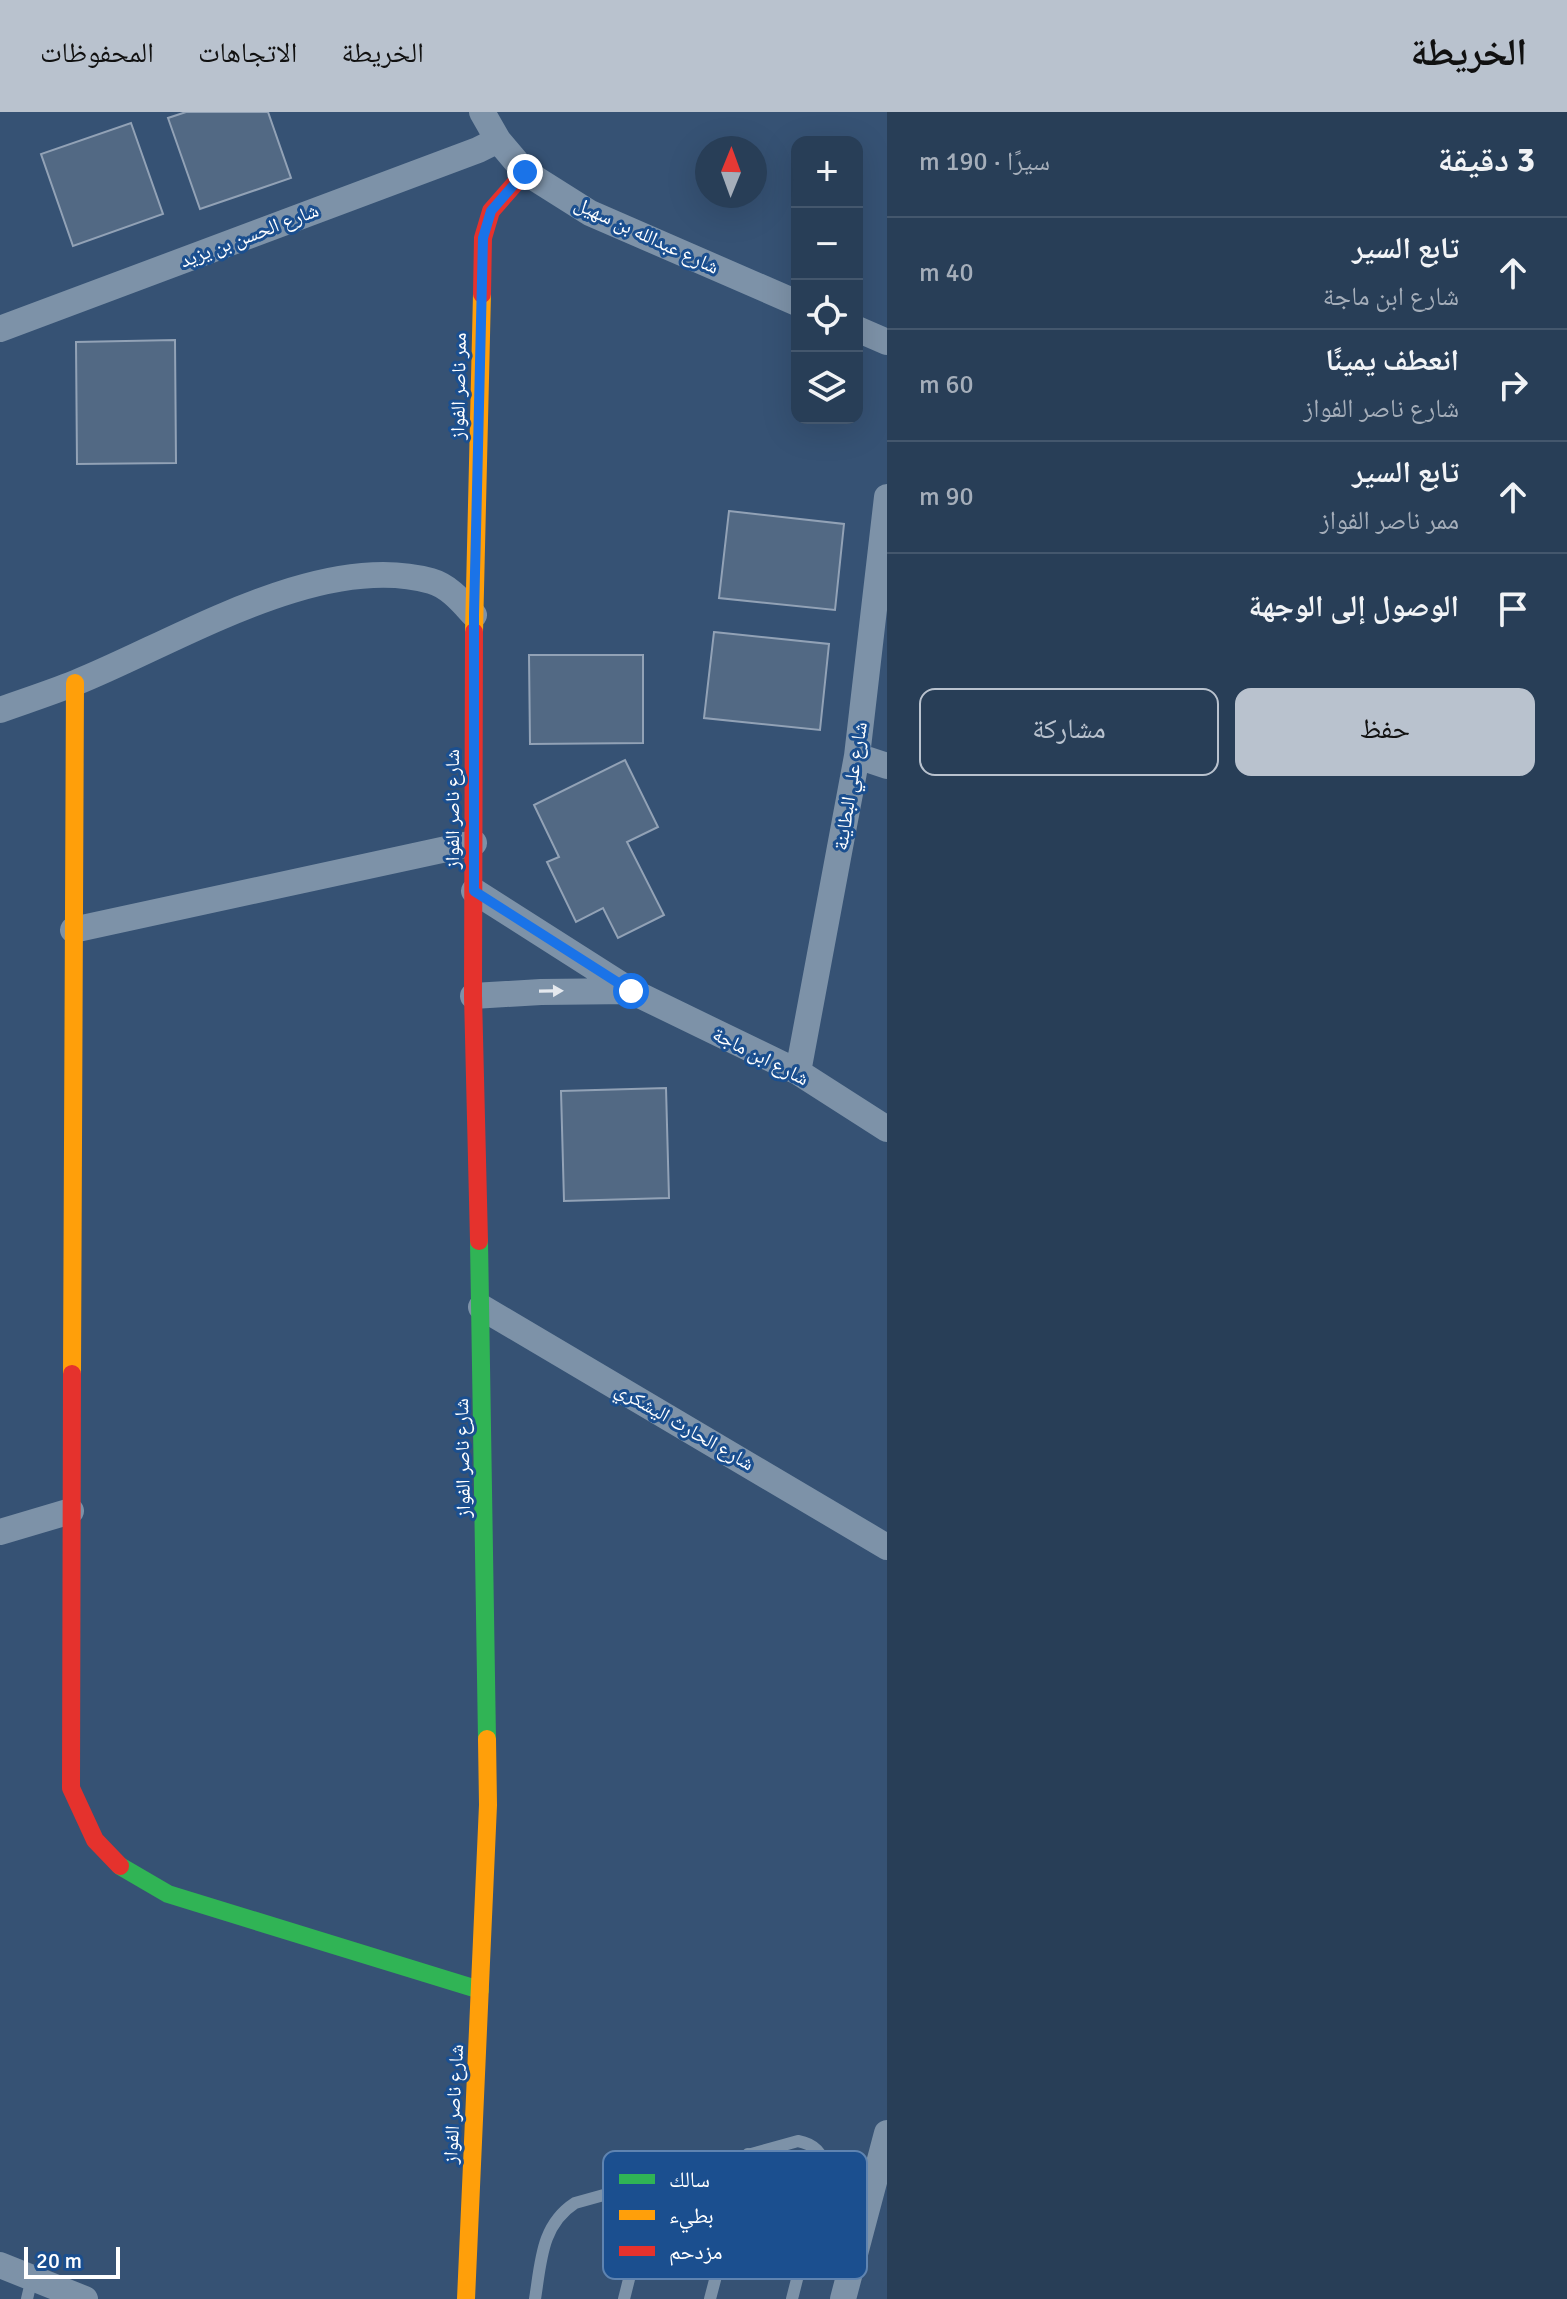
<!DOCTYPE html>
<html lang="ar">
<meta charset="utf-8">
<style>
:root{--surface:#283e57;--page:#344961;--text:#f1f3f6;--muted:#a5aeba;--line:#44576d;--accent:#b9c2ce}
body{margin:0;font-family:Signika,"Noto Naskh Arabic",sans-serif;background:var(--page);color:var(--text);direction:rtl}
.controls{position:absolute;right:24px;top:24px;display:grid;overflow:hidden;border-radius:16px;box-shadow:0 8px 32px #0002}
.controls button{width:72px;height:72px;display:grid;place-items:center;padding:0;border:0;border-bottom:2px solid var(--line);background:var(--surface);color:var(--text);font:40px sans-serif}
.compass{position:absolute;left:695px;top:24px;width:72px;height:72px;border-radius:50%;background:var(--surface);box-shadow:0 8px 32px #0002;rotate:1deg}
.scale{position:absolute;left:24px;bottom:20px;width:96px;box-sizing:border-box;padding-left:8px;border:4px solid #fff;border-top:0;font-size:22px;line-height:28px;white-space:nowrap;color:#fff;-webkit-text-stroke:6px #1b4f8f;paint-order:stroke}
.stop{position:absolute;width:24px;height:24px;margin:-18px;border:6px solid #1a73e8;border-radius:50%;background:#fff}
.stop.end{background:#1a73e8;border-color:#fff;box-shadow:0 2px 8px #0008}
.list{margin:0;padding:0;list-style:none}
h2{display:flex;justify-content:space-between;align-items:center;height:104px;margin:0;padding:0 32px;font-size:34px}
h2 small{font-size:26px;font-weight:400;color:var(--muted)}
.list li{display:grid;grid-template-columns:52px 1fr auto;gap:24px;align-items:center;box-sizing:border-box;height:112px;padding:0 32px;border-top:2px solid var(--line)}
.list b{display:block;font-size:30px;white-space:nowrap}
.list p{margin:0;font-size:26px;white-space:nowrap;color:var(--muted)}
.list em{font-size:26px;font-style:normal;color:var(--muted)}
.actions{display:flex;gap:16px;padding:24px 32px}
.actions a{flex:1;padding:18px 0;border:2px solid var(--accent);border-radius:16px;text-align:center;font-size:28px;color:var(--accent)}
.actions .main{background:var(--accent);color:#111}
.icon{flex:none;width:44px;height:44px;fill:none;stroke:currentColor;stroke-width:2;stroke-linecap:round;stroke-linejoin:round}
.map{position:relative;flex:none;width:887px;height:2187px;overflow:hidden;direction:ltr}
header{display:flex;align-items:center;gap:48px;box-sizing:border-box;height:112px;padding:0 40px;background:var(--accent);color:#111}
header strong{font-size:38px}
nav{display:flex;gap:44px;margin-inline-start:auto;font-size:28px}
main{display:flex}
aside{flex:1;background:var(--surface)}
.map>svg:first-child{display:block}
</style>
<header>
<strong>الخريطة</strong>
<nav><a>الخريطة</a><a>الاتجاهات</a><a>المحفوظات</a></nav>
</header>
<main>
<aside>
<h2>3 دقيقة<small>سيرًا · 190 m</small></h2>
<ul class="list">
<li><svg class="icon" aria-label="ahead" viewBox="0 0 24 24"><path d="M12 20V5M6 11l6-6 6 6"/></svg><div><b>تابع السير</b><p>شارع ابن ماجة</p></div><em>40 m</em></li>
<li><svg class="icon" aria-label="right" viewBox="0 0 24 24"><path d="M7 20v-9h11M14 6l5 5-5 5"/></svg><div><b>انعطف يمينًا</b><p>شارع ناصر الفواز</p></div><em>60 m</em></li>
<li><svg class="icon" aria-label="ahead" viewBox="0 0 24 24"><path d="M12 20V5M6 11l6-6 6 6"/></svg><div><b>تابع السير</b><p>ممر ناصر الفواز</p></div><em>90 m</em></li>
<li><svg class="icon" aria-label="arrive" viewBox="0 0 24 24"><path d="M6 21V4h12l-3 4 3 4H6"/></svg><div><b>الوصول إلى الوجهة</b></div></li>
</ul>
<div class="actions"><a class="main">حفظ</a><a>مشاركة</a></div>
</aside>
<div class="map">
<svg width="887" height="2187" viewBox="0 0 887 2187">
<rect width="100%" height="100%" fill="#365274"/>
<path fill="#526984" stroke="#92a2b6" stroke-width="2" d="M186,0H268L291,66L200,97L168,6Z
M131,11L163,102L73,134L41,42Z
M175,228L176,351L77,352L76,230Z
M729,399L844,412L835,498L719,486Z
M714,520L829,532L820,618L704,606Z
M529,543H643V631L530,632Z
M625,648L658,715L627,730L664,803L618,826L603,796L576,810L547,750L559,745L534,693Z
M666,976L669,1086L564,1089L561,979Z"/>
<g fill="none" stroke-linecap="round" stroke-linejoin="round">
<path stroke="#7d92a8" stroke-width="12" d="M27,2187L32,2166
M535,2187C541,2150 541,2113 575,2091L798,2029C814,2032 823,2041 825,2057L792,2187
M624,2187L654,2068
M710,2187L748,2042"/>
<path stroke="#7d92a8" stroke-width="26" d="M482,0L498,28L525,60L590,101L797,191
M0,217L478,38L498,28
M857,217L887,230
M0,598C25,589 50,581 75,571C175,531 320,438 431,469C449,474 462,490 474,503
M857,644L887,654
M474,779L631,879L798,960L887,1017
M73,818L474,731
M473,884L541,880L631,879
M798,960L857,644L887,385
M481,1195L887,1435
M0,1420L71,1399
M0,2153L85,2187
M843,2187L887,2021"/>
<path stroke="#30b455" stroke-width="18" d="M479,1129L487,1627
M120,1754L168,1782L480,1878"/>
<path stroke="#ff9f0a" stroke-width="18" d="M474,520L482,182
M72,1262L75,571
M466,2187L488,1693L487,1627"/>
<path stroke="#e5322d" stroke-width="18" d="M482,182L483,126L491,99L525,60
M474,520L473,884L479,1129
M72,1262L71,1676L95,1728L120,1754"/>
</g>
<defs><path id="oneway-solid" d="M-6-.8H1V-3.2L6.5 0L1 3.2V.8H-6Z" transform="scale(2)"/></defs>
<use fill="#e5e9ee" href="#oneway-solid" transform="translate(551 879) rotate(-1)"/>
<g fill="none" stroke-linecap="round" stroke-linejoin="round">
<path stroke="#1a73e8" stroke-width="10" d="M525,60L491,99L483,126L474,503V779L631,879"/>
</g>
<g text-anchor="middle" stroke-width="6" stroke-linejoin="round" paint-order="stroke">
<g font-size="20" fill="#fff" stroke="#1b4f8f">
<text transform="translate(249 123) rotate(-21)" y="7">شارع الحسن بن يزيد</text>
<text transform="translate(647 123) rotate(25)" y="7">شارع عبدالله بن سهيل</text>
<text transform="translate(458 274) rotate(-89)" y="7">ممر ناصر الفواز</text>
<text transform="translate(850 674) rotate(-81)" y="7">شارع علي البطاينة</text>
<text transform="translate(452 697) rotate(-90)" y="7">شارع ناصر الفواز</text>
<text transform="translate(761 944) rotate(27)" y="7">شارع ابن ماجة</text>
<text transform="translate(685 1314) rotate(30)" y="7">شارع الحارث اليشكري</text>
<text transform="translate(462 1346) rotate(-91)" y="7">شارع ناصر الفواز</text>
<text transform="translate(453 1992) rotate(-87)" y="7">شارع ناصر الفواز</text>
</g>
</g>
<rect x="603" y="2039" width="264" height="128" rx="12" fill="#1b4f8f" stroke="#5f84b1" stroke-width="2"/>
<rect x="619" y="2062" width="36" height="10" fill="#30b455"/>
<rect x="619" y="2098" width="36" height="10" fill="#ff9f0a"/>
<rect x="619" y="2134" width="36" height="10" fill="#e5322d"/>
<g font-size="22" fill="#fff">
<text x="669" y="2075">سالك</text>
<text x="669" y="2111">بطيء</text>
<text x="669" y="2147">مزدحم</text>
</g>
</svg>
<div class="controls">
<button>+</button>
<button>−</button>
<button><svg class="icon" aria-label="locate" viewBox="0 0 24 24"><circle cx="12" cy="12" r="6"/><path d="M12 2v4M12 18v4M2 12h4M18 12h4"/></svg></button>
<button><svg class="icon" aria-label="layers" viewBox="0 0 24 24"><path d="M12 4l9 5-9 5-9-5zM3 14l9 5 9-5"/></svg></button>
</div>
<svg class="compass" viewBox="-18 -18 36 36"><path d="M0-13l5 13h-10z" fill="#e53935"/><path d="M0 13l5-13h-10z" fill="#a5aeba"/></svg>
<div class="scale">20 m</div>
<div class="stop" style="left:631px;top:879px"></div>
<div class="stop end" style="left:525px;top:60px"></div>
</div>
</main>
